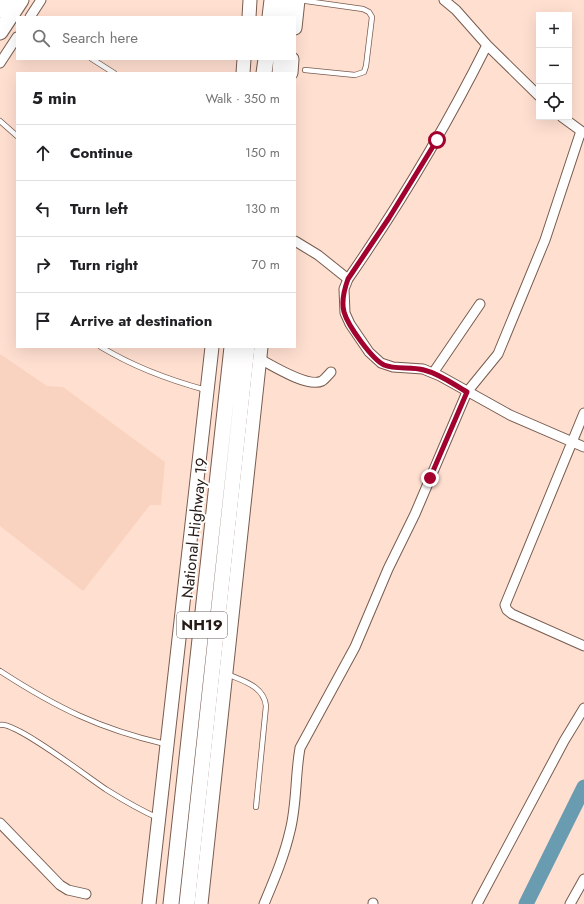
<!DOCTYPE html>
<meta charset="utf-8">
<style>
:root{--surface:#fff;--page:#f6f6f6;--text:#202124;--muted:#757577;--line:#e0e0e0}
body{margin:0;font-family:Jost,sans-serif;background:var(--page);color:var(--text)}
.controls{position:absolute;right:12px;top:12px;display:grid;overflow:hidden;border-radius:0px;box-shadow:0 4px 16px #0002}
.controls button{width:36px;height:36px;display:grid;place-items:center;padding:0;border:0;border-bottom:1px solid var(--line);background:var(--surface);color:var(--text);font:20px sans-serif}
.stop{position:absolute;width:12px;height:12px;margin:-9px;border:3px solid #a2022d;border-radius:50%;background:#fff}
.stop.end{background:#a2022d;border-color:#fff;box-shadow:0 1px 4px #0008}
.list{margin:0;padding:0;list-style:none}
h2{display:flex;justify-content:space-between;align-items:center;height:52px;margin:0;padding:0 16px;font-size:17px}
h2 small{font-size:13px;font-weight:400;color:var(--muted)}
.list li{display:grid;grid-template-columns:26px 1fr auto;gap:12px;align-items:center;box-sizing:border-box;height:56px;padding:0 16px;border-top:1px solid var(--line)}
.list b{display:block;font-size:15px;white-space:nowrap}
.list em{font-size:13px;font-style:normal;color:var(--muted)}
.icon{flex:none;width:22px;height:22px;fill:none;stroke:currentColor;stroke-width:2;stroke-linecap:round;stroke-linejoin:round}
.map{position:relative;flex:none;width:584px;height:904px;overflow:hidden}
.search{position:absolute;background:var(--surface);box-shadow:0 4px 16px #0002;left:16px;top:16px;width:280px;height:44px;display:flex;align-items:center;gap:10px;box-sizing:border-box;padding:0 14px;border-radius:0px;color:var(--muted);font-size:15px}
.panel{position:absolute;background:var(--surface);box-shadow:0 4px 16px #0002;left:16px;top:72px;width:280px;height:276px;border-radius:0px}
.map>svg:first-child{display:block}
</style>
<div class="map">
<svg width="584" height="904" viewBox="0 0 584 904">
<rect width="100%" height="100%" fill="#ffdfd0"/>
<path fill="#fad3c0" d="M0,354L47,386L63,387L165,462L161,505H150L83,591L0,526Z"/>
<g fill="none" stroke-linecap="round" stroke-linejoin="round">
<path stroke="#699bb1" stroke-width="15" d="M526,904L584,787"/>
<g stroke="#775c4f" stroke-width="6">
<path id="service" d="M299,0L363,9L369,12L372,17L366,66L364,72L355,75L305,70
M92,59L114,73
M0,121L17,136
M101,347C134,367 169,380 206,390
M0,671C57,708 100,729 165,744
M227,674C243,681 264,686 266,706L256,807
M0,725C15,721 90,779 107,790C123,800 140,810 158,818"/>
</g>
<g stroke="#775c4f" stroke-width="11">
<path id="minor" d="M444,0L456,10L487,45L539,96
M30,17L41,0
M487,45C446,127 400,204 348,279L344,289L345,313L350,324L369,352L381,363L393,367L423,369L440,376L510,415L584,447
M0,63L17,37
M562,117L584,133
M295,241L318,255L348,279
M260,359C273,366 308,388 322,381C325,379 328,375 331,372
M433,373L480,304
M584,413L505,605L507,610L512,614L584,646
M0,823L60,885L68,890L86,894
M264,904C274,880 284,857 290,831C297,804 295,776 300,748L355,647L388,569L415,514L467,392L498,354L545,240L581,131
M373,904V903
M477,904L564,741L584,708
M570,904L584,879"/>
</g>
<g stroke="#775c4f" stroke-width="15">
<path id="secondary" d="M249,17L250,0
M295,28L298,0
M243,73L244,59
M291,73L292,59
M149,904L212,347
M201,904L261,347"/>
</g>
<g stroke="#775c4f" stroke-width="17">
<path id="trunk" d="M0,10L7,0
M270,17L272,0
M285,17L287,0
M0,32L21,0
M264,73L266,59
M280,73L281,59
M171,904L232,347
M187,904L247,347"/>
</g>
<use href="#service" stroke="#fff" stroke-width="4.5"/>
<use href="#minor" stroke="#fff" stroke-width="9"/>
<use href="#secondary" stroke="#fff" stroke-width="13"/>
<use href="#trunk" stroke="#fff" stroke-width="15"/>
</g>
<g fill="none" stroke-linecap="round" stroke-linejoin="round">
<path stroke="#a2022d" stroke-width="5" d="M430,478L467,392C453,384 440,374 424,370C411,366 396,370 384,365C372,359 348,326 344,312C341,301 344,290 348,279L389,218L437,140"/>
</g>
<g text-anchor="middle" stroke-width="4" stroke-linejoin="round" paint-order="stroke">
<rect fill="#fff" stroke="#665f5b" stroke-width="1" x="177" y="612" width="50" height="26" rx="3"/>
<g font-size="15" font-weight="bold" fill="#251a15">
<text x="202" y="630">NH19</text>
</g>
<g font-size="16" fill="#251a15" stroke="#fff">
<text transform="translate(194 528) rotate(-84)" y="6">National Highway 19</text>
</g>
</g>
</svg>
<div class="controls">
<button>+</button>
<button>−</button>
<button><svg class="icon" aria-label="locate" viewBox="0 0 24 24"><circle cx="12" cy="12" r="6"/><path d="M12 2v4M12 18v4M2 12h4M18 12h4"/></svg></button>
</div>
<div class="stop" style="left:437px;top:140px"></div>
<div class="stop end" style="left:430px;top:478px"></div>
<div class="search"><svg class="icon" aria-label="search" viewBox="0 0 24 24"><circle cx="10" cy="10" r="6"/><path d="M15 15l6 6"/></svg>Search here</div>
<section class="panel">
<h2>5 min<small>Walk · 350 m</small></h2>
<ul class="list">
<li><svg class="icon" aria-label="ahead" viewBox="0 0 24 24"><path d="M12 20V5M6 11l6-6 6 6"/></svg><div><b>Continue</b></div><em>150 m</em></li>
<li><svg class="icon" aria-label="left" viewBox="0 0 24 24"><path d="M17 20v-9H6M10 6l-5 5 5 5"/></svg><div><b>Turn left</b></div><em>130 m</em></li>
<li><svg class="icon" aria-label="right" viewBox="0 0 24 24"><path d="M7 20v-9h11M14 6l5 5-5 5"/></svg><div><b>Turn right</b></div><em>70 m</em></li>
<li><svg class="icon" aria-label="arrive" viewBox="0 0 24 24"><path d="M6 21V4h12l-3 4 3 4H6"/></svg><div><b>Arrive at destination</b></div></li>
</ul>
</section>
</div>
